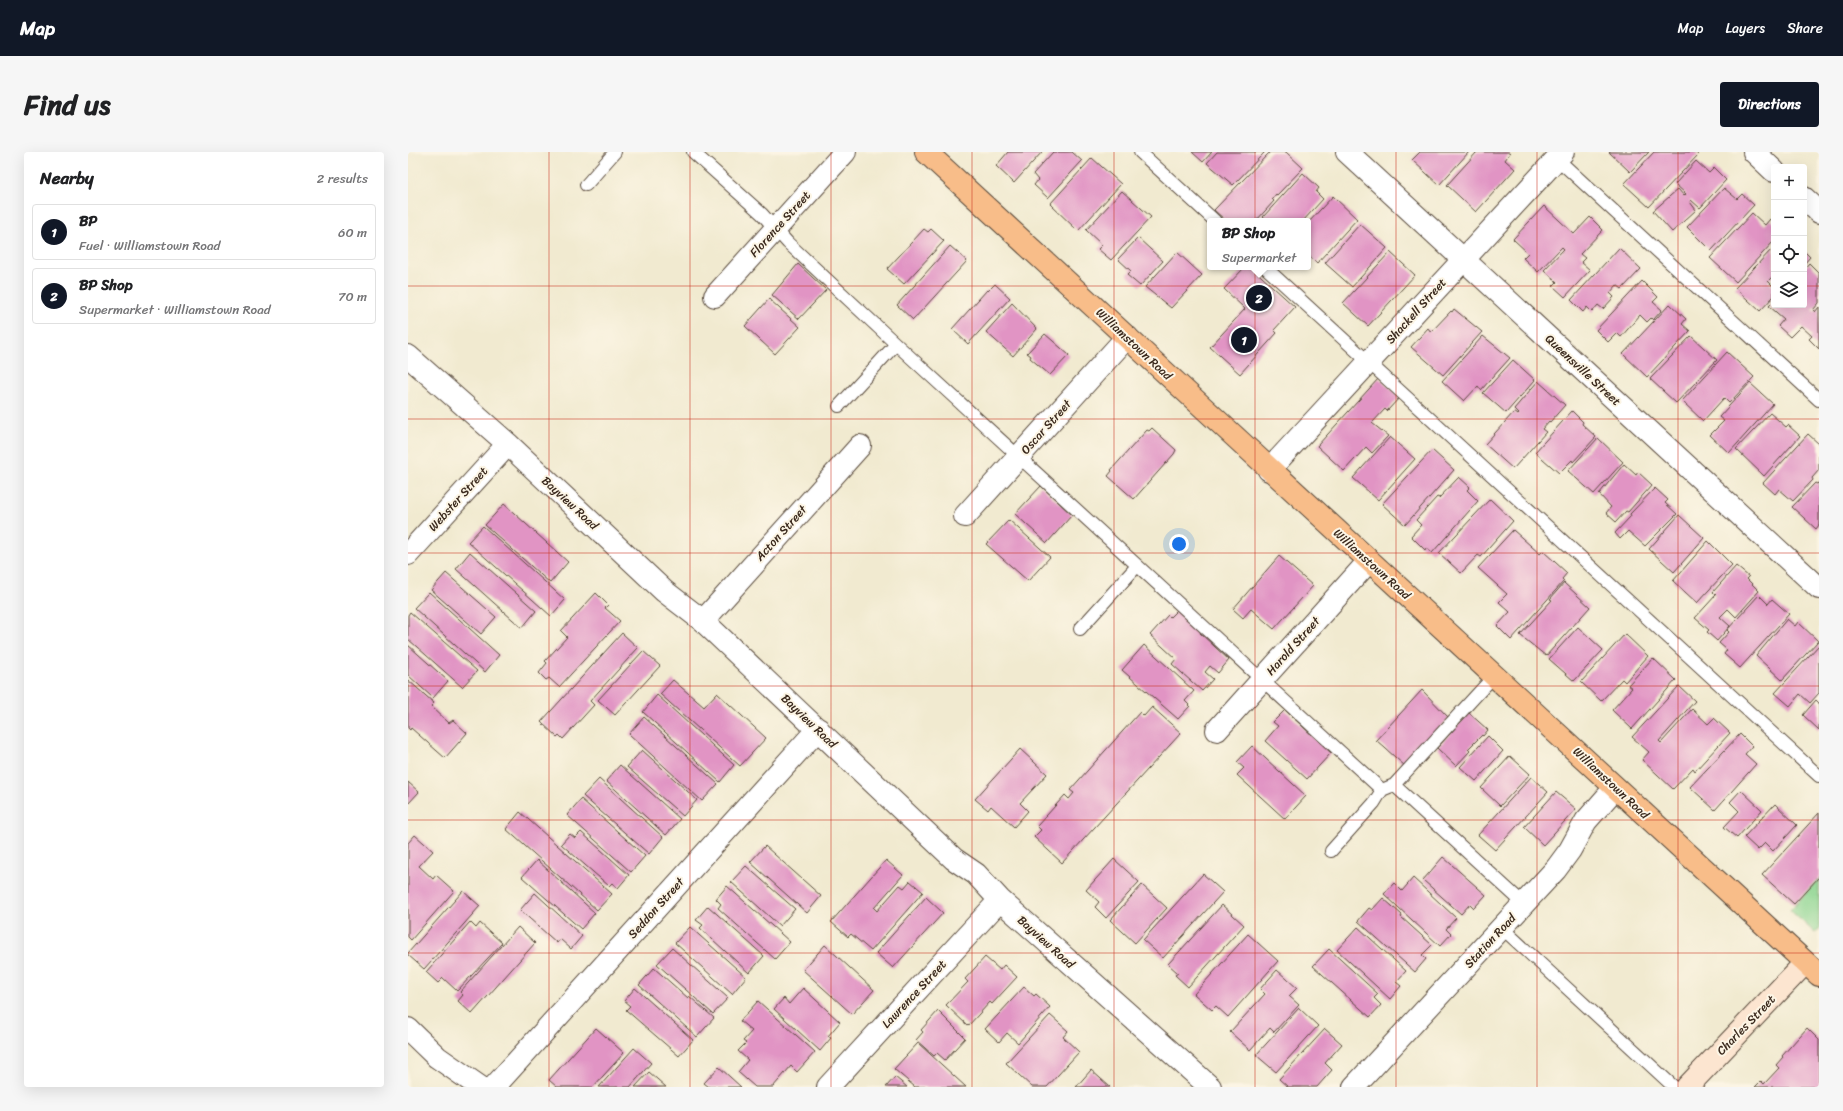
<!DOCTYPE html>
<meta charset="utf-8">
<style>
:root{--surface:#fff;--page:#f6f6f6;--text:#202124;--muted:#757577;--line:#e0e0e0;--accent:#111827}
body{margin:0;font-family:Sriracha,sans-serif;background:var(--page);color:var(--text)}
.controls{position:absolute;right:12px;top:12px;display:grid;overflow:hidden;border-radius:4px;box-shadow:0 4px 16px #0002}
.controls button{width:36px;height:36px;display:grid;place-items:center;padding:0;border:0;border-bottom:1px solid var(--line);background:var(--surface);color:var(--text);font:20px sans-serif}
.you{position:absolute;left:771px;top:392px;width:14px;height:14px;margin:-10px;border:3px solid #fff;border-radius:50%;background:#1a73e8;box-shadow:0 0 0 6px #1a73e833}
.badge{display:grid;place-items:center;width:26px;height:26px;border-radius:50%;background:var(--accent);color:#fff;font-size:13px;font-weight:700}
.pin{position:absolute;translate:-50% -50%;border:2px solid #fff;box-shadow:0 1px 4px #0006}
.popup{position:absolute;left:799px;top:66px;width:104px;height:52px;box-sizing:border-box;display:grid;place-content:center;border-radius:4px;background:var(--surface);filter:drop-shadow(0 1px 3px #0005);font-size:13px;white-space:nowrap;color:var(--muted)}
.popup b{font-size:15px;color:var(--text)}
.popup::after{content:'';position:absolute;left:50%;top:100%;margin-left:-8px;border:8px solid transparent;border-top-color:var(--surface)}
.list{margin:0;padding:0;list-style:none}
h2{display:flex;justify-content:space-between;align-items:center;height:52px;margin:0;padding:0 16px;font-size:17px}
h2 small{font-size:13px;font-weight:400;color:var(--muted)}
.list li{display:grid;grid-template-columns:26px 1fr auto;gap:12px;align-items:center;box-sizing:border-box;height:56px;margin:0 8px 8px;padding:0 8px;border:1px solid var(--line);border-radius:4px}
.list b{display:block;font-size:15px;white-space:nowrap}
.list p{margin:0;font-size:13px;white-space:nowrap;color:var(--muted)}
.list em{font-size:13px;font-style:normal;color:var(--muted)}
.icon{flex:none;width:22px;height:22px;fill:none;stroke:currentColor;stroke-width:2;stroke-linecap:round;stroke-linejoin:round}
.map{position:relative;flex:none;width:1411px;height:935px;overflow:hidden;border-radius:4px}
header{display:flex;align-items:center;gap:24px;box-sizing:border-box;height:56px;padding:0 20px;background:var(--accent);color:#fff}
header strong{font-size:19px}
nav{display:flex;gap:22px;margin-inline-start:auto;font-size:14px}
.intro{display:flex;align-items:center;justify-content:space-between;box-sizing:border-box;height:96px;padding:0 24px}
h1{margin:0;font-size:28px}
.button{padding:10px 18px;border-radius:4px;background:var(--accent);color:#fff;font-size:14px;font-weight:700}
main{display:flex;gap:24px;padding:0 24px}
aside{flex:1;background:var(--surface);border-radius:4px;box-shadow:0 4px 16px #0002}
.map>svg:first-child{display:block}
</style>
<header>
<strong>Map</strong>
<nav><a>Map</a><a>Layers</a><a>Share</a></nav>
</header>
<div class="intro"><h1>Find us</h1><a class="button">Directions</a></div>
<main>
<aside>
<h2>Nearby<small>2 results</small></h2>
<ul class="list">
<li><span class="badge">1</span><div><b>BP</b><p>Fuel · Williamstown Road</p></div><em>60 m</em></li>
<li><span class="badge">2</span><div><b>BP Shop</b><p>Supermarket · Williamstown Road</p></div><em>70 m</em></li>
</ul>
</aside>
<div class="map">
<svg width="1411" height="935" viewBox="0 0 1411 935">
<rect width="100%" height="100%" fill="#fcf5e5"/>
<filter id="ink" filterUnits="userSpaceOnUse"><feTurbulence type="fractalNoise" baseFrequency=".025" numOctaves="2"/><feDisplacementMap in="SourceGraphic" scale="8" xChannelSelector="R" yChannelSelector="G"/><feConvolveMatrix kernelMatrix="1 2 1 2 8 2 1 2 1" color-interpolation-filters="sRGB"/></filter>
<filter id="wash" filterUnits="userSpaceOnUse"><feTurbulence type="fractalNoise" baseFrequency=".012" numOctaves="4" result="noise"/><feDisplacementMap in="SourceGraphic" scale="16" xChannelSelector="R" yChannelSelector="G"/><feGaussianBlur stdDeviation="0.9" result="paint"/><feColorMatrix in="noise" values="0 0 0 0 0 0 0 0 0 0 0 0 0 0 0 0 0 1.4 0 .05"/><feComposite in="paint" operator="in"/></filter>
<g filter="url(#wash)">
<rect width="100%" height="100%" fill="#f1ead0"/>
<path fill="#8cd591" stroke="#648058" d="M1411,727V777L1407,781L1382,758Z"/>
<g id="blocks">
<path fill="#e194c4" d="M600,0H634L606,31L588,14Z
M645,0H664L674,9L640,46L626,33L630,28L625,22Z
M784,0H804L795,10Z
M809,0H857L825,33L799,11Z
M862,0H878L895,16L869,43L868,42L864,47L866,49L848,69H818L806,58Z
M1012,0H1061L1031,33L1004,8Z
M1069,0H1101L1102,1L1097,8L1107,17L1068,60L1039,33Z
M1201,0H1241L1222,20Z
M1246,0H1287L1290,3L1241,55L1216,32Z
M684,6L713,32L670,79L642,52Z
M1288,9L1301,21L1306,16L1318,28L1292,56L1283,48L1282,50L1288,58L1264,80L1245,59L1270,37L1276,44L1278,42L1267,32Z
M895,21L911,36L908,40L915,47L895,69H859L855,65Z
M1316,36L1329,47L1334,42L1346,53L1303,99L1279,75Z
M714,39L743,65L703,108L690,97L694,93L678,78Z
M925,44L949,67L909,111L900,103V71Z
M1136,54L1166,82L1182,65L1195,78L1172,102L1177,106L1173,110L1182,118L1157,145L1145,134L1149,130L1136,118L1156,97L1154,95L1130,120L1115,106L1120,101L1105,87Z
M1344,61L1357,73L1362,67L1366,71V89L1328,130L1302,106Z
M952,72L979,96L944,135L917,111Z
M516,77L520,80L523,77L536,89L496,132L479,117Z
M730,86L755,109L732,134L719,123L723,119L710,107Z
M542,94L559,109L505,168L489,153Z
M1366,95V123L1360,129L1366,135V144L1352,159L1327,136Z
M1211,96L1233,117L1214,137L1209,133L1202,141L1206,145L1195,157L1190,153L1184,160L1179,155L1175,160L1163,148Z
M1396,99L1402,105L1396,112Z
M769,100L794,123L763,156L737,135Z
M982,100L1007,123L960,174L935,151Z
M1401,111L1411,121V151L1405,158L1407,160L1411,155V197L1401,187L1404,184L1393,174L1382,185L1370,174L1376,167L1361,154L1366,149V153H1396V117Z
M390,112L418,138L391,167L364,143Z
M837,115H843L887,155L866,178L869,181L832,222L802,195L837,157L816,137Z
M1234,129L1250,145L1245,150L1254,158L1245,168L1243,166L1239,170L1232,163L1213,185L1209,181L1200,190L1188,178Z
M587,132L602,146L560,192L544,177L579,138L580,139Z
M361,147L392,175L367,202L337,174Z
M604,151L629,177L605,204L578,180Z
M1262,152L1278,167L1274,172L1282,179L1239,225L1215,202Z
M1046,157L1074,180L1035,223L1003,195L1020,176L1023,180L1043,159L1044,160Z
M637,182L661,203L642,223L622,206L623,204L619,201Z
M1075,184L1102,206L1073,238L1070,234L1056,249L1034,229Z
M1283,184L1309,208L1268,251L1242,227Z
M1319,200L1346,225L1321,251L1316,246L1295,269L1274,249Z
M1105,208L1127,228L1098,261L1075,241Z
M971,226L992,245L979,259L977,257L964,271L980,284L964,301L958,295L936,319L909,294Z
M1130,229L1157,253L1142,270L1141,269L1134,277L1138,280L1105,317L1077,292L1106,260L1110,263L1111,262L1106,257Z
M1342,231L1365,252L1321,301L1302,283L1316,269L1311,265Z
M1164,259L1175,270L1174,272L1188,285L1165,310L1164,308L1151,321L1127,300Z
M1362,261L1378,275L1380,273L1392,284L1356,324L1328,297Z
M744,276L768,298L766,302L726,347L700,324L704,319L703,318L739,278L741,279Z
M1400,282L1411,292V318L1404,326L1405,328L1385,349L1371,337L1367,342L1355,331Z
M982,285L1007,307L970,348L945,326Z
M1190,286L1215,310L1186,342L1160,319Z
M1024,298L1046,318L997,373L974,352Z
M1216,312L1228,323L1230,320L1244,333L1220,360L1218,359L1208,370L1198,361L1203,355L1191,342Z
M1051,325L1062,335L1059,338L1070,349L1024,401L1018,396L1017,398L1003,384L1013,373L1008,368L1029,345L1031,346Z
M1411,330V373L1408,377L1384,355L1407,331L1409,332Z
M633,334L664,363L639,391L607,362Z
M1247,336L1260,348L1257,351L1269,362L1237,394L1220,379L1212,387L1207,381L1223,364L1222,362Z
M1082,347L1105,369L1073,405L1070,403L1053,421L1031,401Z
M96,352L160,410L142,431L77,373Z
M1271,363L1296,386L1266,420L1241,397Z
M601,368L642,405L620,429L578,392Z
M75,374L157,448L143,464L60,390Z
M1105,378L1132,402L1135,399L1159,421L1154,427L1156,429L1103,488L1089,474L1102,460L1091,450L1099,442L1070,416Z
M1300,389L1324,413L1289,451L1265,429Z
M62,400L128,459L114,476L48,417Z
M871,404L905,434L866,477L843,457L835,466L825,457Z
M1328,414L1341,425L1339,427L1351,439L1328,465L1320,457L1312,465L1322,474L1309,489L1299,480L1301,478L1287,466L1308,443L1305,440Z
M38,421L88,465L73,482L23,438Z
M1156,431L1182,455L1138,504L1112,483L1144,448L1142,447Z
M21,440L91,503L77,520L6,456Z
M188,441L200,453L197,456L212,469L151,535L141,526L138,528L131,521L139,511L137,509L159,485L153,479Z
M1351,443L1360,452L1364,447L1381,462L1332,516L1316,502L1319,498L1311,491L1321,480L1319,478Z
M770,457L794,478L792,481L821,508L810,521L802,514L797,520L805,527L794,539L764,512L768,507L742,483L760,463L762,465Z
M2,460L69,519L54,535L0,487V463Z
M1379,467L1387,474L1390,470L1410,489L1374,528L1348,504Z
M1170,475L1195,498L1166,529L1141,507Z
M214,481L230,496L182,549L186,553L155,587L151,583L149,585L133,570Z
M1217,482L1240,504L1217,530L1214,527L1193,549L1173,530Z
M0,493L40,529L25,546L0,523Z
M736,493L786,539L777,549L782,554L770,567L714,518Z
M1411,493V541L1402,551L1392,542L1382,554L1367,541Z
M235,499L252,514L207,563L190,548Z
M1245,506L1268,528L1224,577L1204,558L1224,536L1220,533Z
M0,528L26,551L23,554L41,571L45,568L59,581L37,606L3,576L2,578L0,576Z
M265,528L296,555L309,541L358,586L332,614L252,542Z
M1271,534L1287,549L1251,589L1253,591L1284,557L1300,572L1306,566L1322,581L1287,619L1285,616L1265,637L1234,608L1241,600L1224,585Z
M1014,538L1041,566L997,614L968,588Z
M249,543L326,613L312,630L235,560Z
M1408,548L1411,551V578L1395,563Z
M744,555L773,581L654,711L626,685L633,678L629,674L657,643L661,647L666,641L662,638L732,560L736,564Z
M877,558L923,601L899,627L857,589L870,574L865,570Z
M1061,561L1080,578L1075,584L1074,583L1060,597L1062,599L1048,614L1029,596Z
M236,565L310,632L294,649L221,582Z
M1332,582L1344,594L1337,602L1348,612L1307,658L1282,635Z
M1080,584L1095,599L1068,629L1052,615Z
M844,594L898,644L877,667L829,623L836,616L829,610Z
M612,597L639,622L612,651L620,659L606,675L583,654L580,658L567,647Z
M234,598L289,648L275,664L219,615Z
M1102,604L1122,622L1092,654L1073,636Z
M212,613L272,667L258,683L198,629Z
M1123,625L1140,640L1087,698L1070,683Z
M191,627L255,685L241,702L175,644Z
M0,630L11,640L0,652Z
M1333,638L1354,658L1329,686L1316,675L1331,659L1322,650Z
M1148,640L1168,657L1135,693L1116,675Z
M173,647L237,704L223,720L159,663Z
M1367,652L1389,673L1365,699L1357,691L1350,698L1336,685Z
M112,660L204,742L189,758L98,677Z
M1411,661V725L1386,752L1354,723Z
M173,680L221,723L210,736L204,731L201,734L153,692L162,682L167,686Z
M7,683L25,699L11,714L25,727L28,723L46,739L3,788L0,785V691Z
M357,694L413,744L399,761L342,710Z
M1035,705L1078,743L1066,756L1062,752L1053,762L1015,728Z
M706,707L731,730L698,766L687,755L691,750L678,738Z
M129,708L187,761L173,777L114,725Z
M478,708L495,723L466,756L469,759L492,733L496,736L502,729L515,740L463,799L443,782L440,785L423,770Z
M338,714L387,757L372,774L323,730Z
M795,722L815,740L755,806L735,788Z
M1005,726L1048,766L1038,777L1043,782L1032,794L976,742L986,731L994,739Z
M734,733L759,756L727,791L702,768Z
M319,734L382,790L367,807L310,756L313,752L308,747Z
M55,739L72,754L16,817L0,803V801Z
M127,741L174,784L163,797L152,787L149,791L112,758Z
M518,745L535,761L485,816L468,801Z
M975,746L994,763L993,765L1024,793L1014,803L1018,807L1007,820L950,769L961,756L964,758Z
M814,753L836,773L780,835L767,823L770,821L760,812Z
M300,754L356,804L341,821L292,776L295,773L288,768Z
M62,770L68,776L72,771L94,791L49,839L35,826L30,831L18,820Z
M110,775L127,791L64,862L50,849L55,843L52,840Z
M282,775L338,825L324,842L267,791Z
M950,775L998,819L988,830L993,834L982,847L929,798Z
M840,782L870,809L820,865L808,854L804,858L786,842Z
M417,793L466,838L444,862L395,818Z
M264,796L320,846L305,862L249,812Z
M921,797L970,842L966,846L973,853L962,865L905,814Z
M577,805L592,818L596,813L609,825L584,852L582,850L560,874L538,853L560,830L557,827Z
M246,816L280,846L281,844L306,866L289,885L231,833Z
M869,818L889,836L881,844L891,853L866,880L862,876L842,898L822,880L857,842L852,837Z
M616,835L626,844L628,842L642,855L610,891L599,881L591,890L577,877Z
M227,836L285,888L271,904L218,858L222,854L216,849Z
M395,836L432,870L420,884L423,886L412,899L366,857L376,846L381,852Z
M350,849L407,900L389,920L383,914L365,935H347L330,920L340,908L330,899L338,891L335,889L344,879L332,869Z
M891,856L910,874L868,920L848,903Z
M530,859L557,886L537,908L529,901L526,904L508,888L515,880L513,878Z
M642,863L660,879L655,885L671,900L639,935H624L598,911Z
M188,876L216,901L185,935H149L141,928Z
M1399,876L1411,888V935H1347L1353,929L1356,932L1371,916L1368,913L1375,905L1374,904Z
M917,877L934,892L917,911L924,918L909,935H880L871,927Z
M510,891L558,935H507L486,917Z
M226,896L243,911L222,935H191Z
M311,915L333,935H301L296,931Z
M683,918L702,935H668Z
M241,920L258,935H227Z
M487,925L499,935H478Z"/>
</g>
</g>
<g filter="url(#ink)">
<use href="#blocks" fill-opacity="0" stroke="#564739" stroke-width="1"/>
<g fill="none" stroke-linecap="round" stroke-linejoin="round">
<g stroke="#564739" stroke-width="14">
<path id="lane" d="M285,0L354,62L380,91L488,192L974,638L986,633L1116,752
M732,0L807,69
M1145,3L1411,248
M178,33L207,0
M857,115L1411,624
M431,254L488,192
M672,477L729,414
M986,633L1086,524
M923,699L966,651L974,638
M1094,776L1266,935"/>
</g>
<g stroke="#564739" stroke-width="24">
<path id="street" d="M939,0L1411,436
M1346,0L1366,19
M1396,46L1411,60
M307,144L437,0
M0,204L100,292L256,439L295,469L546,707L568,722L592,748L802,935
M861,318L1155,0
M557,364L719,185
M0,402L100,292
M295,469L452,294
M809,578L961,409
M0,877L29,905L72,935
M86,935L410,577
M420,935L592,748
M946,935L1148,717L1162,698L1178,669L1207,636"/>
</g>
<g stroke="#564739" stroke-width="24">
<path id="secondary" d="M1279,935L1397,811"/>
</g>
<g stroke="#564739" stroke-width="24">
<path id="primary" d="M518,0L1411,823"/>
</g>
<use href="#lane" stroke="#fff" stroke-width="12"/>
<use href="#street" stroke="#fff" stroke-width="22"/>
<use href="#secondary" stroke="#fce5d0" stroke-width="22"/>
<use href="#primary" stroke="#f8bd89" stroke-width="22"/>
</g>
</g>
<path fill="none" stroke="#c8321e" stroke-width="1" stroke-opacity="0.55" d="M141,0V935M282,0V935M423,0V935M564,0V935M706,0V935M847,0V935M988,0V935M1129,0V935M1270,0V935M0,134H1366M1396,134H1411M0,267H1411M0,401H1411M0,534H1411M0,668H1411M0,801H1411"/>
<g text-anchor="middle" stroke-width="4" stroke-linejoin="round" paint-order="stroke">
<g font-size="12" fill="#3b2a1e" stroke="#fcf5e5">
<text transform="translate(372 72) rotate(-48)" y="4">Florence Street</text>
<text transform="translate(1008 159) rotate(-48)" y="4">Shackell Street</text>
<text transform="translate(726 192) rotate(43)" y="4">Williamstown Road</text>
<text transform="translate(1175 218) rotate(43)" y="4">Queensville Street</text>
<text transform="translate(638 275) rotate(-48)" y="4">Oscar Street</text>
<text transform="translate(50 347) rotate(-48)" y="4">Webster Street</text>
<text transform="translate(162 351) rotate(43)" y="4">Bayview Road</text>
<text transform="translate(373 381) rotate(-48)" y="4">Acton Street</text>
<text transform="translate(964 412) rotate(42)" y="4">Williamstown Road</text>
<text transform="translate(885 494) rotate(-48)" y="4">Harold Street</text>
<text transform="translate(401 569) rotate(44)" y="4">Bayview Road</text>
<text transform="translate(1203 631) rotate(43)" y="4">Williamstown Road</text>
<text transform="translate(248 756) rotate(-48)" y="4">Seddon Street</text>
<text transform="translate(1082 789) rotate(-47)" y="4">Station Road</text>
<text transform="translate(638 790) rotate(42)" y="4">Bayview Road</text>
<text transform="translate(506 842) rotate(-47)" y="4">Lawrence Street</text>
<text transform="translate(1338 873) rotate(-46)" y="4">Charles Street</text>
</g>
</g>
</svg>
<div class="controls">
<button>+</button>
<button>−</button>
<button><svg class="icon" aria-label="locate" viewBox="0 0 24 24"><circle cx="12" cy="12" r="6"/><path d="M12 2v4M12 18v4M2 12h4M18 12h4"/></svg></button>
<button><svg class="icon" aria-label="layers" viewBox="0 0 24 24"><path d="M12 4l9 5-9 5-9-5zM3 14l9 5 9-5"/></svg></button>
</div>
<div class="you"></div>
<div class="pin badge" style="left:836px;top:188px">1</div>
<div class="pin badge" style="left:851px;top:146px">2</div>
<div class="popup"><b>BP Shop</b>Supermarket</div>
</div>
</main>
